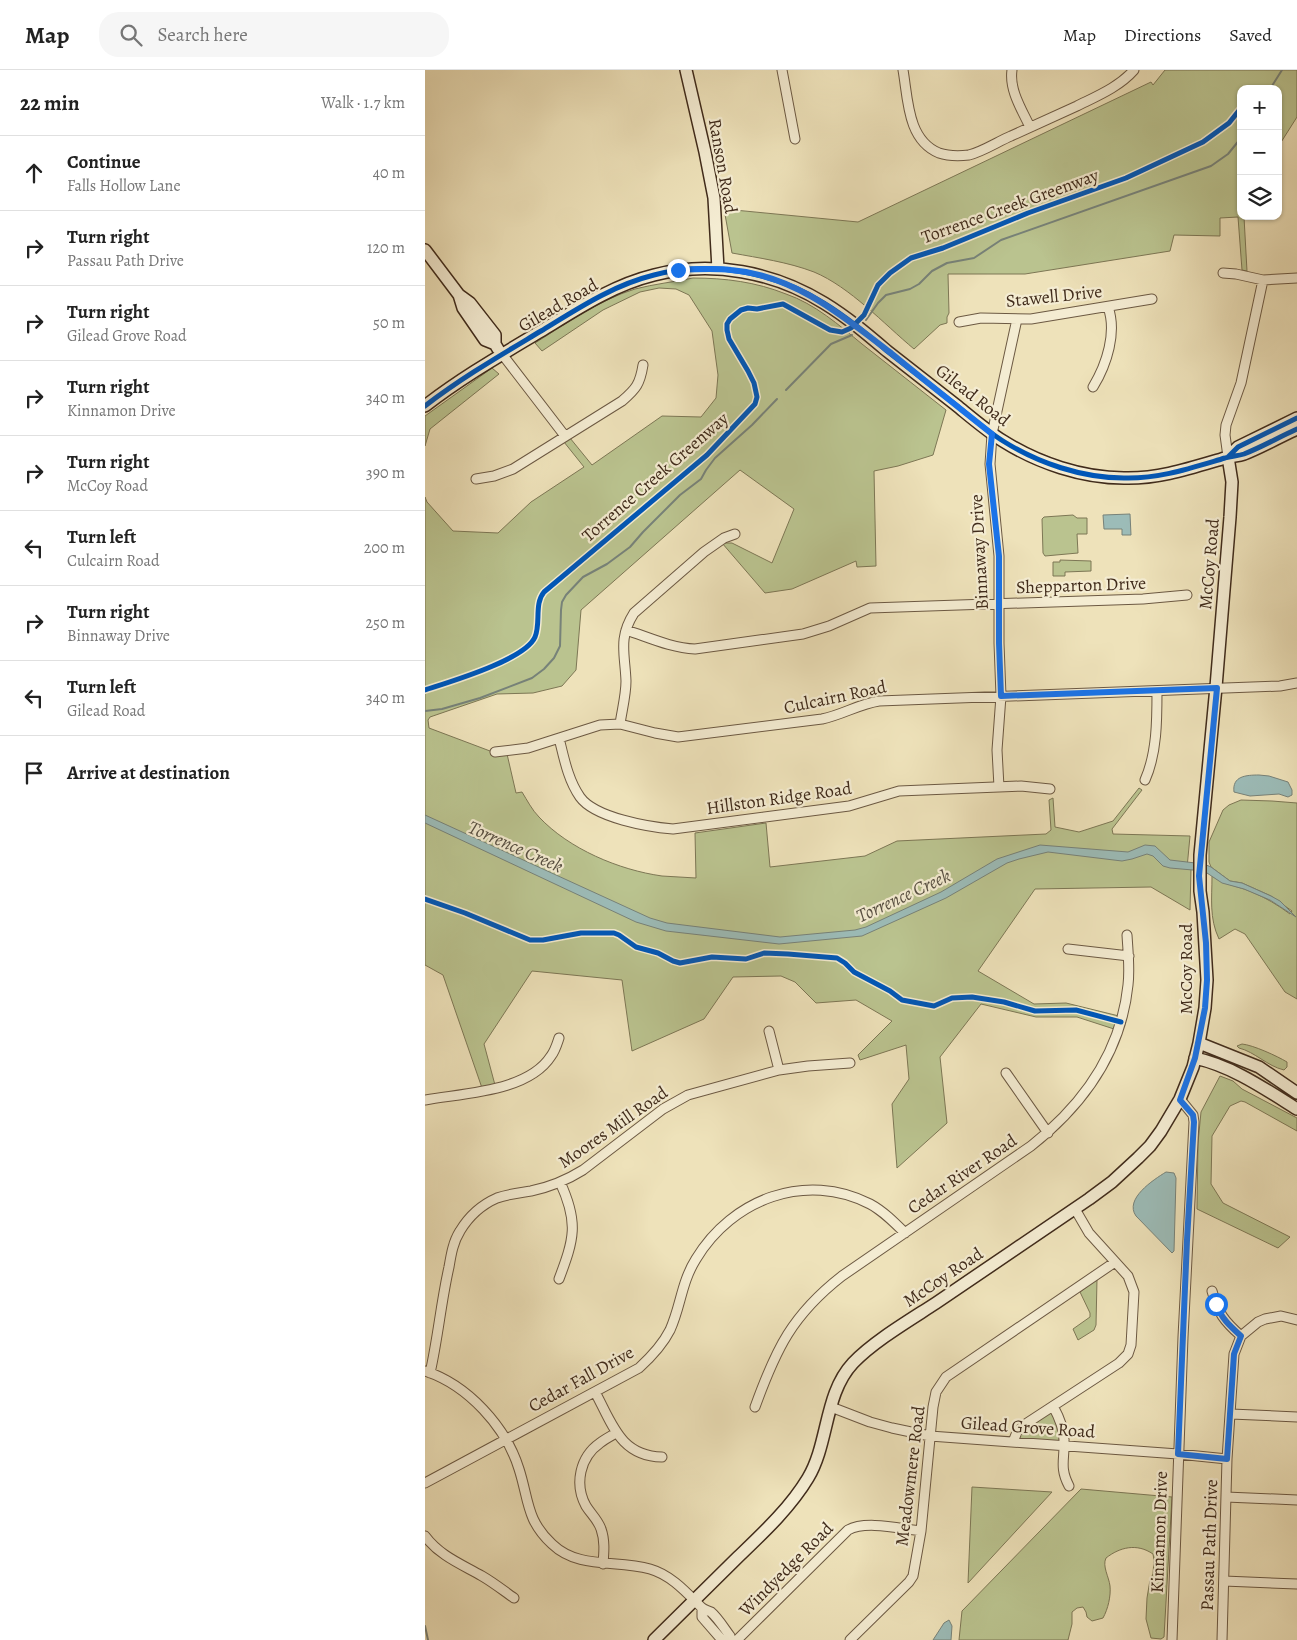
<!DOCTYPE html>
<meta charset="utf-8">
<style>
:root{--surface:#fff;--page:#f6f6f6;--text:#222;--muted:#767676;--line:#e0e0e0}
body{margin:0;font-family:Alegreya,serif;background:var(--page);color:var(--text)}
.controls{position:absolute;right:15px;top:15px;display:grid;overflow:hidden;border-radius:10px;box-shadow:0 1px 4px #0004}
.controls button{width:45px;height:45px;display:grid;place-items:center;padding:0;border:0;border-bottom:1px solid var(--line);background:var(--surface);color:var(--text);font:25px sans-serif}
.stop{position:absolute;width:15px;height:15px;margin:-11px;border:4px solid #1a73e8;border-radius:50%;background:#fff}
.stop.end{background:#1a73e8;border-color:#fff;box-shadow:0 1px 5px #0008}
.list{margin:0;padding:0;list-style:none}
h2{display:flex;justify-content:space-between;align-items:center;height:65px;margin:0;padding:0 20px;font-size:21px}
h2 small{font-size:16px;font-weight:400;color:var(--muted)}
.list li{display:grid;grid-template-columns:32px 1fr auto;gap:15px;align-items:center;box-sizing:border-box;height:75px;padding:0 20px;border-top:1px solid var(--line)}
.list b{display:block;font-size:19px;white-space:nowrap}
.list p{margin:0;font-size:16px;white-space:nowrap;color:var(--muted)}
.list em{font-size:16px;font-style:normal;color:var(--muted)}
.icon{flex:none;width:28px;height:28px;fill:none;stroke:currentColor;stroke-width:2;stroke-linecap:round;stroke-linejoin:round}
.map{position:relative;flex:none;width:872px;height:1570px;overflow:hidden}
header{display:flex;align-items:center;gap:30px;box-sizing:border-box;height:70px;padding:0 25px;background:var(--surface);border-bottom:1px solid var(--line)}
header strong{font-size:24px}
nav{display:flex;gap:28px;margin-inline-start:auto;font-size:18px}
.search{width:350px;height:45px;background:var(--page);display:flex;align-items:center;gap:12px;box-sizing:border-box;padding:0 18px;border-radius:20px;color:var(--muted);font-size:19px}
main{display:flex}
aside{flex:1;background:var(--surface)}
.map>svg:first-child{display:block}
</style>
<header>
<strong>Map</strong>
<div class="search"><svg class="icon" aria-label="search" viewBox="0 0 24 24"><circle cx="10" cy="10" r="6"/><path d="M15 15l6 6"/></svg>Search here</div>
<nav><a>Map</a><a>Directions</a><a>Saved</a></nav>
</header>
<main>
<aside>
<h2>22 min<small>Walk · 1.7 km</small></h2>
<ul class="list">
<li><svg class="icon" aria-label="ahead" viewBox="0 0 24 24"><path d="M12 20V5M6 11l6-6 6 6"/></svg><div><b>Continue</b><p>Falls Hollow Lane</p></div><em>40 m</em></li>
<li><svg class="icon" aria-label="right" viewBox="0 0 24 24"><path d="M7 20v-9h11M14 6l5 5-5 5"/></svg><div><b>Turn right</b><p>Passau Path Drive</p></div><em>120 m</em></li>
<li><svg class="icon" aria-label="right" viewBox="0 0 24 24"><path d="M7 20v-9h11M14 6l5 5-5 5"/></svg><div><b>Turn right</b><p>Gilead Grove Road</p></div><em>50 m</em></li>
<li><svg class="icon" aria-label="right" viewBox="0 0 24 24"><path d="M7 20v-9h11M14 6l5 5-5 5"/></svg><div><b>Turn right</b><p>Kinnamon Drive</p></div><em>340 m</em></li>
<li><svg class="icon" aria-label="right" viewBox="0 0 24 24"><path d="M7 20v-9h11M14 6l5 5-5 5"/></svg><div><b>Turn right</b><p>McCoy Road</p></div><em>390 m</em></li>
<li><svg class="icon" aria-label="left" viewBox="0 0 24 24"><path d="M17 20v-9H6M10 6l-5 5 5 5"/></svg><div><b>Turn left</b><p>Culcairn Road</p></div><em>200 m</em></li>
<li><svg class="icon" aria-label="right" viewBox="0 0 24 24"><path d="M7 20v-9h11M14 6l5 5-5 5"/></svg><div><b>Turn right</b><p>Binnaway Drive</p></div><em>250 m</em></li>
<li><svg class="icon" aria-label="left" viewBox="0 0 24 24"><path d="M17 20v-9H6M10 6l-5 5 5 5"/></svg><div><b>Turn left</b><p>Gilead Road</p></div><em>340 m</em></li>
<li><svg class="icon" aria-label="arrive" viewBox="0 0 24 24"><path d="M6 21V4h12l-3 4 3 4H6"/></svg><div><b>Arrive at destination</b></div></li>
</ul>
</aside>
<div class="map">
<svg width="872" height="1570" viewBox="0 0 872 1570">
<rect width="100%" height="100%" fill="#eee2ba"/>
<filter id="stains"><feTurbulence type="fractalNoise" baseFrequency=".004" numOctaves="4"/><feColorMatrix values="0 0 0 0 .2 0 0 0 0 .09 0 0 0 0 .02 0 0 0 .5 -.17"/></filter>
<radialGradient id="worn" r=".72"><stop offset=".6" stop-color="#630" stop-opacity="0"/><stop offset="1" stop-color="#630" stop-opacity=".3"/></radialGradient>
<path fill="#bac38f" stroke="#7d7755" d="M740,0H872V47L853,77V19H816V146L839,147H819L822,201L817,200L813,147L795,148V166L749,165L745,181L600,204H523L524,243L522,247V253L515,255L489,279C459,254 425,217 389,202C363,192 334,188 307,183L299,139L433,152L726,12L728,15Z
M268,208C300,208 331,212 361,224C390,234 414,255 437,274C465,296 493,318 521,340L508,385L473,396L449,401L451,496L432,497L431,491L367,519L340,523L297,473H307L347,493L369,439L315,400L156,540L151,600L137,616L108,623L72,624L5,647L3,650L4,658L73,684H82L91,723L97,722C102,730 107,740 114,747C144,779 194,800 237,806C248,807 260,807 271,808L270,763L341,753L345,797L440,786L472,771L621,764L626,760L624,730L628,728L630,757L654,762L688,751L714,718L717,720L687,759L688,764L765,766L762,798L766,799L765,840L726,817L610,819L553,901L609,934L641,933L694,946L689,959L652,947H611L556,934L515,987L522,1053L472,1098L467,1034L484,1009L481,975L435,990L433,985L467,951L431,930L391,933L370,912L356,906L308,907L279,949L207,981L197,910L107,901L59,974L70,1015L57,1018L18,905L0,895V427L2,432L28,461L73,463L106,432L159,397L139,372L145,368L167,395L237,346L276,347L291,328L293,305L287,261L264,225L251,219L234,218L215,222L178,240L117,281L110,273C142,253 174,230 210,219C229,214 249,212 268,208Z
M67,298L74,304L5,359L0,376V346Z
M648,445L652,448H662V464H652L653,483L620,486L618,483L617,449L619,447Z
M635,490L666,491V501L640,502V506H628V492H635Z
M816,730L847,731L872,733V929L860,922L820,864L810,859L794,869C784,848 787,828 787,806C800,815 813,816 827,822C841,828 853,835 865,844L867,841L846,826L817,813L805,811L786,797L784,792V772L798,740L804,735Z
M817,974C828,975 852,986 862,992V997L859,1000C842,996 830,982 814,978L812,976Z
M795,1006L808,1011L817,1019L872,1048V1061L820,1032L816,1031L805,1036L787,1066L786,1114L798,1133L865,1167L853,1178L772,1139L773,1073L776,1042Z
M672,1209L671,1255L669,1260L653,1270L648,1259L665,1247V1243L655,1222Z
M628,1336L639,1376L588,1372L592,1362Z
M547,1417L627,1422L543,1513Z
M656,1419L747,1427L739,1567L736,1569L726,1568L721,1549L722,1528L725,1510L728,1504L729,1490L728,1484C712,1473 695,1477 681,1488C677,1496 684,1507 685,1516C686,1526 683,1539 678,1548L667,1551L662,1547L661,1542L658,1537L652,1538L647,1542V1554L643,1570H534L537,1541Z"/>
<path fill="#9cbcb8" stroke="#778279" d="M705,444L706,465H697V459H679L678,445Z
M834,705L844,706L863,712L867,720V725L863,727L854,724L825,726L809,722C807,706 821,705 834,705Z
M0,745L225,848L242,853L355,867L430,860L441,857L516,822L572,789L615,775L703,782L720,775L730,776L745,790L779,794L786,797L805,811L817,813L846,826L855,831L871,847L845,830L819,819L797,813L779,801L745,798L738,796L728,786L722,784L707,789L697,791L623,782L594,789L582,793L521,828L437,866L354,874L241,861L211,852L0,753Z
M741,1102L749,1103L751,1108L749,1181L747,1183L711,1146C699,1129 728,1110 741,1102Z
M524,1550L527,1556L526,1570H508L519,1553Z"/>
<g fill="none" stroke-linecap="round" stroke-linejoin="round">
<path stroke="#778279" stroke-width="2" d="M845,19L857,0
M441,250L453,233L461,225L485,219L494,214L507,201L522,193L549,188L576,170L786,96L803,84L816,68
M361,320L406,274L427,265
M0,641L17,639L55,628L107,608L119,599L129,588L135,576L136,540L137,532L141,525L158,507L182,494L205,477L218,462L255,425L276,409L281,400L290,388L327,355L352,329
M0,1556L3,1570"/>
<g stroke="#6c5943" stroke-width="11">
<path id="street" d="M357,0L370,69
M478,0C483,28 482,70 514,83C523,86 535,86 544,85C557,82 574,71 586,66C608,56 630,46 652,36C672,26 694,17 709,0
M587,0C584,20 597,40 605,57
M798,203L811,204L838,210L872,208
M534,252L556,248L606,249L727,229
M77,284L140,366
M668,317C682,294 692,262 683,237
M803,387L800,365L801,355L816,313L838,210
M51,409L69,406L88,399L197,331C211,319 215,314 218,295
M201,560C223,567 246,578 270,579L378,564L404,556L445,538L718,529L762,525
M195,654C197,640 201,625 201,611C200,584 193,568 209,543L279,482L299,468L310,464
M134,668C139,688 143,710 155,727C170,748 224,757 248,759L424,736L474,721L596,716L625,719
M70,682L103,678L175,655L195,654L230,663L253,667L397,649C417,645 434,634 454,631L855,616L872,613
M720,710C732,683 732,650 732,621
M574,717L572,680L576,626L574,573V486L565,394L567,364L592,249
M643,879L704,886
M344,961L354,1000
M581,1003L623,1063
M0,1030C38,1023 103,1022 126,986C130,981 132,974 134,968
M134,1209C149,1169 154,1153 135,1112
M787,1221C793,1243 799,1251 816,1266
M0,1301C43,1315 81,1357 94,1399C104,1430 101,1450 127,1474C154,1500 192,1489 225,1499C246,1505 261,1522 276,1537C279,1540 282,1540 286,1542C293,1548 299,1558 305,1566L306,1570
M5,1303C13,1268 16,1232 24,1197C26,1185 28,1172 35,1161C44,1146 56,1135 72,1128C83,1124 94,1123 106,1121C125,1117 142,1110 158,1100L238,1039L263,1025L354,1000L383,996L425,993
M170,1322C187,1353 195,1386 237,1387
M628,1336C634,1347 639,1358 639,1370C640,1389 634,1397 644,1416
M330,1337C351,1279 367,1245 417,1206L606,1076C658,1035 696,983 703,915C705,899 703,882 702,865
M406,1337L445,1352L467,1358L505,1366L753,1384L802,1389
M806,1344L872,1347
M588,1372L592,1362L602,1353L694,1293L703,1284L706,1275L709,1222L703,1206L664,1163L650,1139
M0,1413L214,1298C226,1287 238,1274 245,1260C256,1236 256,1213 271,1189C307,1129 381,1101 445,1134C458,1141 469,1152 480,1163
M801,1427L872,1430
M0,1466C15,1486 36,1494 57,1506C69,1513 79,1521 89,1528
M178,1494C179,1482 180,1470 176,1459C173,1450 166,1444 161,1436C149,1414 155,1387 175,1373C180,1369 186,1366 191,1363
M799,1511L872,1514
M277,1539V1547L297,1570
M312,1570L423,1460C441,1450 476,1459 496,1461
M425,1570L484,1512L488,1506L496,1461L508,1337L511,1322L521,1307L690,1192
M747,1570L758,1267L769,1052L768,1045L755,1029
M797,1570L802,1389L809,1284L816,1266L833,1252L840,1249L856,1246L872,1250"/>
</g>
<g stroke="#402b1b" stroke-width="14">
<path id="secondary" d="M261,0L280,82L289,128L293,199
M0,180L34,225L45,233L70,265V274
M34,225L38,238L60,270L70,274L73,279
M0,336C36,308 76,285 116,261C152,239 188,215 229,205C287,190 349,202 399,233C422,247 442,264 462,281C485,299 508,317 531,335C547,348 562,361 578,371C613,393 657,408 699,408C734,409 766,398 800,388C806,386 813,386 819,384C837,377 854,367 872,359
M803,387L813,377L872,348
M774,973L834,997L872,1023
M770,988C807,996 840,1019 872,1039
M229,1570C257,1542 285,1515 313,1487C338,1463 365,1438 383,1408C404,1373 399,1324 428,1293C449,1271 485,1250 511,1233C562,1198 613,1164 664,1129L687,1112L713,1088L725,1076L736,1061L755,1029L768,997L774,973L780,938L782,910L778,842L775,821V785L791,617L805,447L807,412L803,387"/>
</g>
<use href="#street" stroke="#f4ecd2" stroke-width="9"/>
<use href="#secondary" stroke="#f4ecd2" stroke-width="11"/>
<g stroke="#f4ecd2" stroke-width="8">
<path id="cycleway" d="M0,336C36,308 76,285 116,261C152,239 188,215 229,205C287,190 349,202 399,233C422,247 442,264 462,281C485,299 508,317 531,335C547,348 562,361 578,371C613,393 657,408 699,408C734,409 766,398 800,388C806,386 813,386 819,384C837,377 854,367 872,359
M803,387L813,377L872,348
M0,620C24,612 100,590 110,567C116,553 109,534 119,522L282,385L330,334L332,327L329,313L323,301L304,269L302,260V254L305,249L316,240L323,238L332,239L358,234L405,260L417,262L426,258L439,245L453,215L465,203L486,188L518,178L603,143L701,108L778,72L804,53L816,38
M0,829L40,843L105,870H118L156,863H189L194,865L211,877L233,883L248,891L255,893L287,887L321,889L339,883L363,884L412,888L420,893L429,902L465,921L477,930L509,936L527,928L547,927L579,932L610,941L651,940L696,952"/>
</g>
<use href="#cycleway" stroke="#0057b8" stroke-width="5"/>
</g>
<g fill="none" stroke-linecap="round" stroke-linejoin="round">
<path stroke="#1a73e8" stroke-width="6" d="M253,200C271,199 289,198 306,200C369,205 418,246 466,283C499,310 533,337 567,364L564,394L574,486V573L576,626L792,618L774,806L781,873L782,910L780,938L770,988L755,1030L768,1045L769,1052L762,1170L753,1384L802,1389L809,1284L816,1266C805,1256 796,1248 791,1234"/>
</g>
<g text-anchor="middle" stroke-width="4.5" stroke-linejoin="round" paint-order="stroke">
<g font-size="18" fill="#402b1b" stroke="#f4ecd2">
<text transform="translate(298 96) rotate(80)" y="6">Ranson Road</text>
<text transform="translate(585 136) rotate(-20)" y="6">Torrence Creek Greenway</text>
<text transform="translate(629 226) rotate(-6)" y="6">Stawell Drive</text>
<text transform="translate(133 235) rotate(-30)" y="6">Gilead Road</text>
<text transform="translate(548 325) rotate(38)" y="6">Gilead Road</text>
<text transform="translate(230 407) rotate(-41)" y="6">Torrence Creek Greenway</text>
<text transform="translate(554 482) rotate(-93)" y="6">Binnaway Drive</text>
<text transform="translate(784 494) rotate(-85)" y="6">McCoy Road</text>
<text transform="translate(656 515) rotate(-2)" y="6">Shepparton Drive</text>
<text transform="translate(410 627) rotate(-12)" y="6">Culcairn Road</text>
<text transform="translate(354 728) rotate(-8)" y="6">Hillston Ridge Road</text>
<text transform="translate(761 899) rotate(-90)" y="6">McCoy Road</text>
<text transform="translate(188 1057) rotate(-35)" y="6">Moores Mill Road</text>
<text transform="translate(537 1104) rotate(-34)" y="6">Cedar River Road</text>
<text transform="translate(518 1207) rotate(-34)" y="6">McCoy Road</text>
<text transform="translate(156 1309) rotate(-29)" y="6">Cedar Fall Drive</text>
<text transform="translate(603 1357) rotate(4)" y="6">Gilead Grove Road</text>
<text transform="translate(485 1406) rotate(-83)" y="6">Meadowmere Road</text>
<text transform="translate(734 1462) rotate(-88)" y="6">Kinnamon Drive</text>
<text transform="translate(784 1475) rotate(-88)" y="6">Passau Path Drive</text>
<text transform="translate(361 1499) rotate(-45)" y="6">Windyedge Road</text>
</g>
<g font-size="19" font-style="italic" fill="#574f42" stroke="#f4ecd2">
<text transform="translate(91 776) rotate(24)" y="7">Torrence Creek</text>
<text transform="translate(478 825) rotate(-25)" y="7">Torrence Creek</text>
</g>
</g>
<rect width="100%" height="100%" filter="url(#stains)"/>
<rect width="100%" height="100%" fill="url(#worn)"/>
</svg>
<div class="controls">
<button>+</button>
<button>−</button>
<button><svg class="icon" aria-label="layers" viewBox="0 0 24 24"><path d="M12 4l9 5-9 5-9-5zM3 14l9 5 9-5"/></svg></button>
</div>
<div class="stop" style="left:791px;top:1234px"></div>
<div class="stop end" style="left:253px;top:200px"></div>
</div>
</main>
